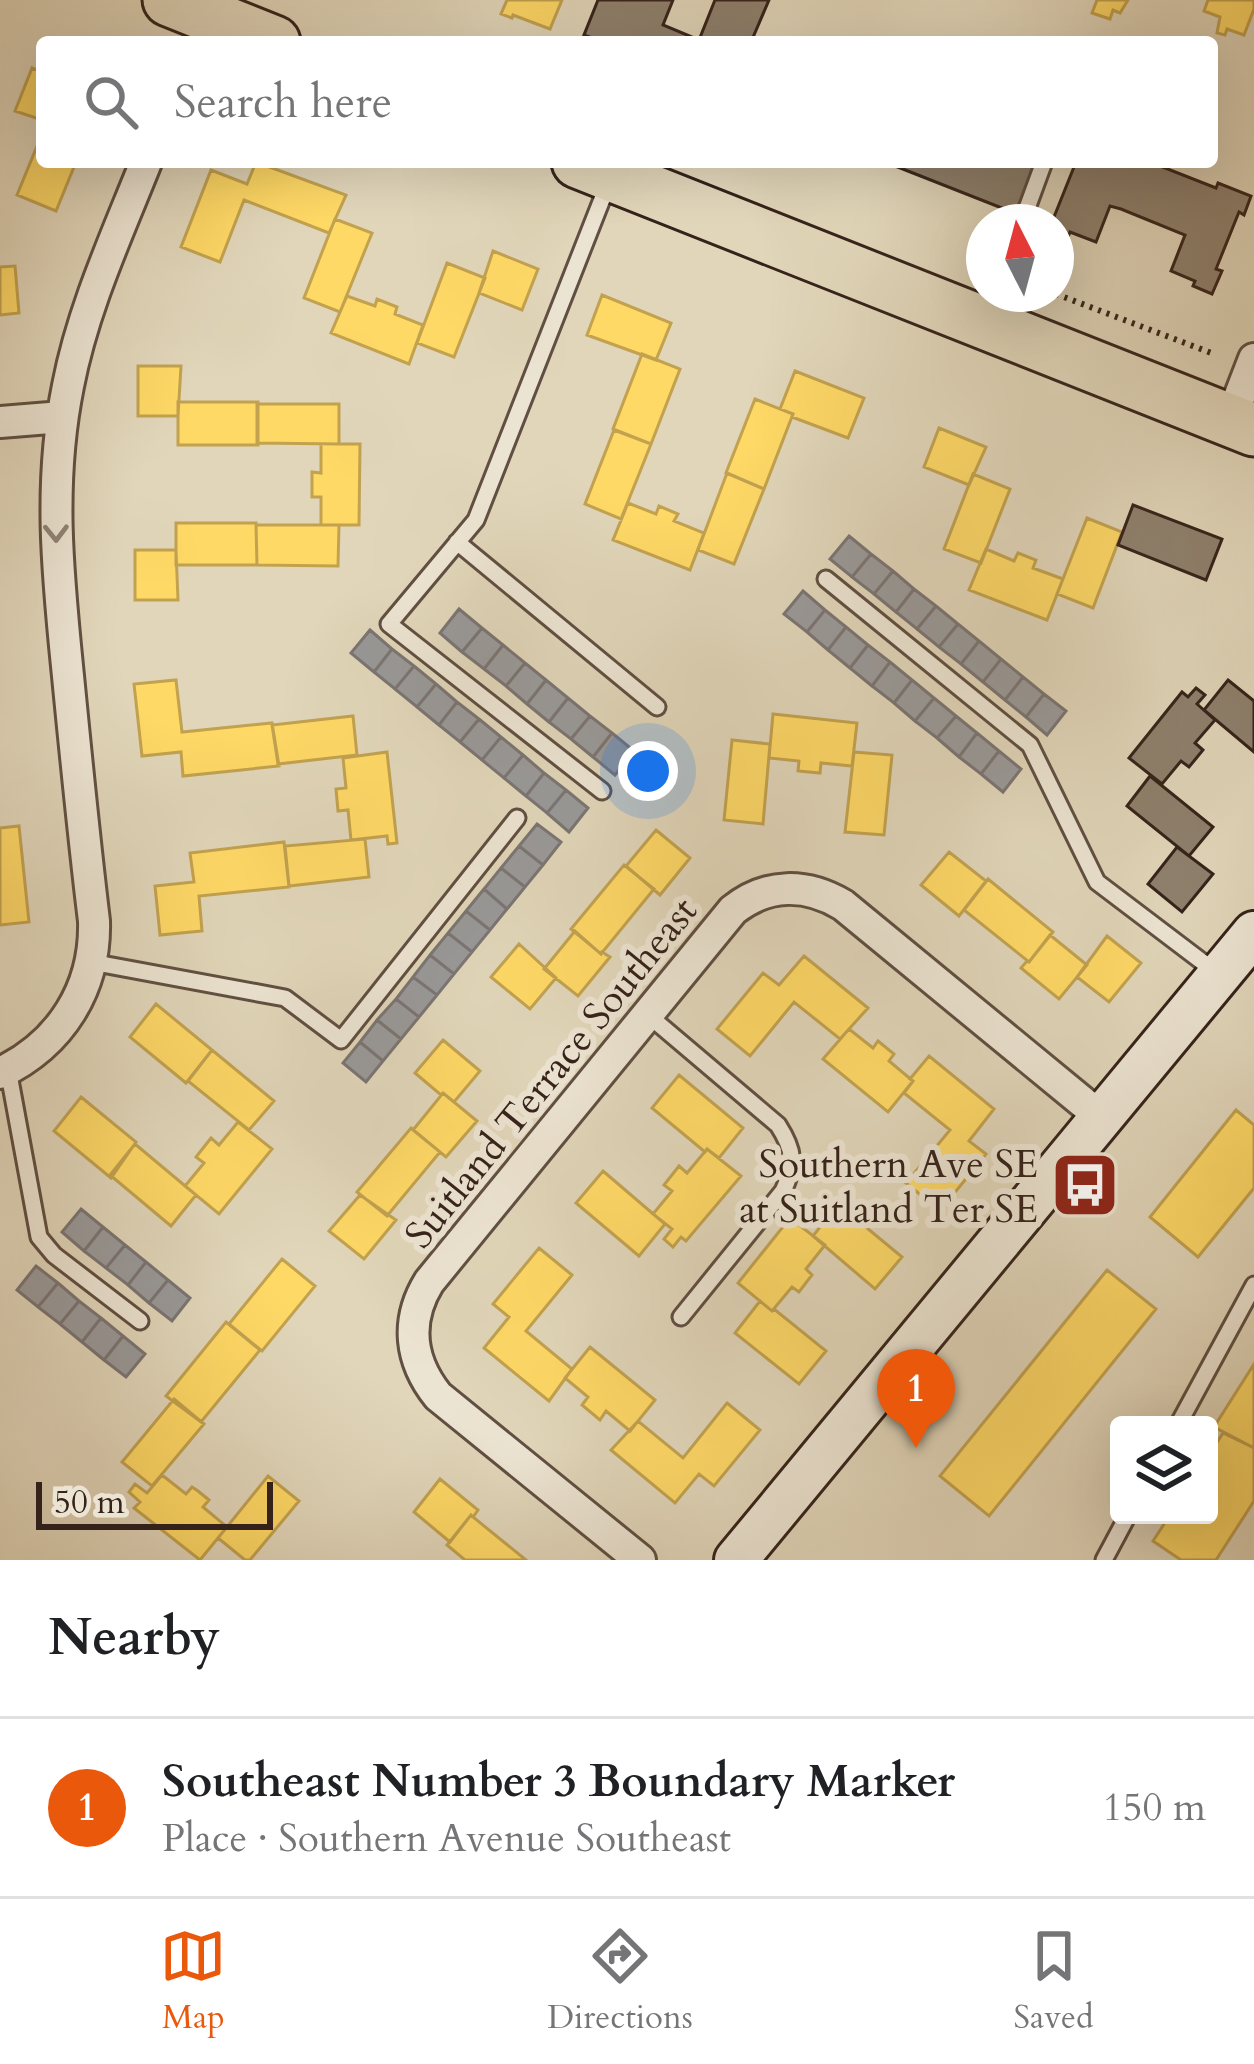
<!DOCTYPE html>
<meta charset="utf-8">
<style>
:root{--surface:#fff;--page:#f6f6f6;--text:#202124;--muted:#757577;--line:#e0e0e0;--accent:#ea580c}
body{margin:0;font-family:Cardo,serif;background:var(--page);color:var(--text)}
.controls{position:absolute;right:36px;bottom:36px;display:grid;overflow:hidden;border-radius:12px;box-shadow:0 12px 48px #0002}
.controls button{width:108px;height:108px;display:grid;place-items:center;padding:0;border:0;border-bottom:3px solid var(--line);background:var(--surface);color:var(--text);font:60px sans-serif}
.compass{position:absolute;left:966px;top:204px;width:108px;height:108px;border-radius:50%;background:var(--surface);box-shadow:0 12px 48px #0002;rotate:354deg}
.scale{position:absolute;left:36px;bottom:30px;width:237px;box-sizing:border-box;padding-left:12px;border:6px solid #35221a;border-top:0;font-size:33px;line-height:42px;white-space:nowrap;color:#35221a;-webkit-text-stroke:9px #ece4d2;paint-order:stroke}
.you{position:absolute;left:648px;top:771px;width:42px;height:42px;margin:-30px;border:9px solid #fff;border-radius:50%;background:#1a73e8;box-shadow:0 0 0 18px #1a73e833}
.badge{display:grid;place-items:center;width:78px;height:78px;border-radius:50%;background:var(--accent);color:#fff;font-size:39px;font-weight:700}
.pin{position:absolute;translate:-50% -99px;filter:drop-shadow(0 3px 6px #0008)}
.pin::after{content:'';position:absolute;top:63px;width:42px;height:36px;background:inherit;clip-path:polygon(0 0,100% 0,50% 100%)}
.list{margin:0;padding:0;list-style:none}
h2{display:flex;justify-content:space-between;align-items:center;height:156px;margin:0;padding:0 48px;font-size:51px}
h2 small{font-size:39px;font-weight:400;color:var(--muted)}
.list li{display:grid;grid-template-columns:78px 1fr auto;gap:36px;align-items:center;box-sizing:border-box;height:180px;padding:0 48px;border-top:3px solid var(--line)}
.list b{display:block;font-size:45px;white-space:nowrap}
.list p{margin:0;font-size:39px;white-space:nowrap;color:var(--muted)}
.list em{font-size:39px;font-style:normal;color:var(--muted)}
.icon{flex:none;width:66px;height:66px;fill:none;stroke:currentColor;stroke-width:2;stroke-linecap:round;stroke-linejoin:round}
.map{position:relative;flex:none;width:1254px;height:1560px;overflow:hidden}
.search{position:absolute;background:var(--surface);box-shadow:0 12px 48px #0002;left:36px;right:36px;top:36px;height:132px;display:flex;align-items:center;gap:30px;box-sizing:border-box;padding:0 42px;border-radius:12px;color:var(--muted);font-size:45px}
.sheet{height:336px;background:var(--surface)}
nav{display:flex;justify-content:space-around;align-items:center;box-sizing:border-box;height:168px;border-top:3px solid var(--line);background:var(--surface);font-size:33px;color:var(--muted)}
nav a{display:grid;justify-items:center;gap:6px}
nav .on{color:var(--accent)}
.map>svg:first-child{display:block}
</style>
<div class="map">
<svg width="1254" height="1560" viewBox="0 0 1254 1560">
<rect width="100%" height="100%" fill="#e1d6ba"/>
<filter id="stains"><feTurbulence type="fractalNoise" baseFrequency=".00167" numOctaves="4"/><feColorMatrix values="0 0 0 0 .2 0 0 0 0 .09 0 0 0 0 .02 0 0 0 .5 -.17"/></filter>
<radialGradient id="worn" r=".72"><stop offset=".6" stop-color="#630" stop-opacity="0"/><stop offset="1" stop-color="#630" stop-opacity=".3"/></radialGradient>
<path fill="#ffd966" stroke="#c2a24f" stroke-width="3" d="M507,0H562L550,29L513,15L512,18L501,14Z
M1097,0H1128L1120,13L1113,10L1110,19L1092,13Z
M1208,0H1254V9L1244,35L1227,29L1225,35L1217,33L1220,17L1204,11Z
M32,68L42,72V120L15,111Z
M42,134V162H76L56,211L17,195Z
M256,162L346,195L329,233L244,200L220,262L181,247L211,170L247,184Z
M335,219L372,233L340,312L304,298Z
M493,251L538,269L522,310L479,293Z
M447,263L485,278L454,357L417,343Z
M15,266L19,313L0,315V267Z
M602,295L671,323L656,360L587,335Z
M347,296L375,306L377,299L397,307L395,314L423,325L409,364L331,333Z
M642,354L680,369L651,444L613,429Z
M138,366H181L178,416H138Z
M795,371L864,398L848,438L792,417L793,414L780,409Z
M755,399L793,414L764,489L726,473Z
M178,402H258V445H178Z
M257,404H339V444L257,443Z
M939,428L986,447L969,485L924,467Z
M614,430L651,444L621,519L585,504Z
M321,444H360L359,525H321V497H312V472L321,473Z
M727,473L764,489L734,564L698,550Z
M973,474L1010,489L981,563L944,549Z
M628,503L656,514L659,506L678,514L674,521L704,533L690,570L613,540Z
M1087,518L1122,532L1093,608L1057,594Z
M176,523H256L257,565H176Z
M256,525H339L338,566L257,565Z
M986,549L1014,561L1018,553L1036,560L1033,568L1063,579L1047,620L969,590Z
M135,550H176L178,600H135Z
M176,680L182,732L272,723L279,766L183,776L181,752L142,756L134,684Z
M773,714L857,723L852,766L821,763L820,773L798,771L799,761L769,758Z
M353,716L357,755L278,764L272,725Z
M732,740L770,744L763,824L724,820Z
M387,752L397,843L388,844L387,836L351,840L348,810L338,811L336,789L346,788L343,758Z
M854,752L892,755L884,835L845,832Z
M19,826L29,922L0,925V828Z
M656,830L690,858L660,895L626,866Z
M365,839L369,877L289,886L285,846Z
M284,842L289,887L199,896L202,931L160,935L155,886L194,882L190,853Z
M949,852L986,881L959,916L921,885Z
M624,865L654,889L601,954L571,929Z
M988,879L1053,932L1029,962L964,910Z
M575,931L601,954L602,952L610,957L578,996L544,969Z
M1050,935L1087,965L1059,999L1021,968L1027,961L1029,962Z
M1107,936L1141,963L1109,1002L1077,977Z
M519,944L556,978L530,1009L491,977Z
M804,956L868,1008L840,1039L794,1002L750,1056L717,1029L763,973L779,985Z
M156,1004L212,1050L186,1083L130,1037Z
M849,1029L873,1048L878,1041L894,1054L889,1061L913,1081L888,1112L823,1059Z
M443,1040L480,1071L454,1102L443,1093L441,1095L415,1073Z
M212,1050L274,1101L249,1130L188,1081Z
M929,1056L994,1109L969,1141L986,1154L940,1211L906,1183L950,1130L904,1093L913,1081L910,1079Z
M679,1075L743,1128L719,1158L707,1149L705,1152L652,1108Z
M443,1093L477,1121L446,1157L413,1130Z
M81,1097L136,1142L111,1178L54,1131Z
M1236,1110L1254,1125V1188L1198,1257L1150,1217Z
M238,1122L272,1149L219,1214L185,1186L204,1163L196,1157L211,1138L219,1145Z
M411,1128L440,1152L387,1216L357,1192Z
M135,1144L196,1195L171,1226L110,1175Z
M707,1149L741,1176L686,1241L681,1237L673,1247L664,1239L672,1229L653,1214L672,1191L664,1185L679,1166L687,1173Z
M603,1171L665,1224L639,1256L576,1203Z
M360,1195L396,1220L364,1259L329,1231Z
M838,1204L902,1257L875,1289L813,1236Z
M790,1218L825,1245L806,1269L812,1275L799,1292L792,1287L772,1311L738,1283Z
M539,1248L572,1275L526,1331L572,1369L549,1401L484,1348L509,1317L493,1304Z
M282,1259L315,1286L262,1351L229,1324Z
M1107,1270L1156,1309L989,1516L940,1476Z
M760,1301L772,1311L774,1309L826,1351L799,1384L735,1333Z
M226,1322L260,1350L201,1422L166,1396Z
M590,1347L655,1400L630,1431L606,1411L600,1420L582,1405L588,1397L565,1378Z
M1254,1364V1448L1214,1427Z
M174,1399L204,1424L152,1486L122,1462Z
M727,1403L760,1430L714,1486L699,1474L675,1503L611,1450L638,1421L683,1458Z
M1223,1433L1254,1448V1501L1216,1560H1181L1153,1541L1170,1515H1209V1455Z
M162,1475L186,1494L192,1487L198,1491L209,1500L203,1507L227,1527L200,1560L134,1508L140,1502L129,1492L135,1484L147,1493Z
M268,1476L299,1501L250,1560H245L218,1538Z
M440,1479L478,1510L473,1517L471,1515L450,1542L414,1512Z
M471,1515L473,1517L526,1560H465L447,1545Z"/>
<path fill="#999" stroke="#7b7573" stroke-width="3" d="M849,536L871,554L852,577L830,559Z
M871,554L893,571L874,594L852,577Z
M893,571L914,589L896,612L874,594Z
M914,589L936,606L917,629L896,612Z
M803,591L825,610L807,632L784,614Z
M936,606L958,624L939,647L917,629Z
M459,609L482,628L462,652L440,633Z
M825,610L846,627L828,650L807,632Z
M958,624L979,641L961,664L939,647Z
M846,627L868,645L850,668L828,650Z
M482,628L503,645L484,669L462,652Z
M370,630L392,649L374,672L351,653Z
M979,641L1001,659L983,682L961,664Z
M503,645L525,663L506,686L484,669Z
M868,645L890,662L872,686L850,668Z
M392,649L414,666L395,689L374,672Z
M1001,659L1023,677L1005,700L983,682Z
M890,662L912,680L894,703L872,686Z
M525,663L546,680L527,704L506,686Z
M414,666L436,684L417,707L395,689Z
M1023,677L1044,694L1026,717L1005,700Z
M546,680L568,698L549,722L527,704Z
M912,680L934,698L915,721L894,703Z
M436,684L457,702L439,725L417,707Z
M1044,694L1066,711L1047,735L1026,717Z
M568,698L590,716L571,739L549,722Z
M934,698L956,716L937,738L915,721Z
M457,702L479,719L460,742L439,725Z
M590,716L612,733L593,757L571,739Z
M956,716L977,733L959,757L937,738Z
M479,719L501,737L482,760L460,742Z
M612,733L634,751L615,775L593,757Z
M977,733L999,751L981,774L959,757Z
M501,737L523,755L504,778L482,760Z
M999,751L1021,769L1003,792L981,774Z
M523,755L544,773L526,796L504,778Z
M544,773L566,790L547,813L526,796Z
M566,790L588,808L569,832L547,813Z
M537,824L561,842L543,865L519,846Z
M519,846L543,865L525,887L501,868Z
M501,868L525,887L507,909L484,889Z
M484,889L507,909L490,930L466,911Z
M466,911L490,930L472,952L448,933Z
M448,933L472,952L454,974L430,955Z
M430,955L454,974L437,995L413,977Z
M413,977L437,995L419,1017L396,999Z
M396,999L419,1017L401,1039L377,1020Z
M377,1020L401,1039L383,1061L360,1042Z
M360,1042L383,1061L366,1082L343,1063Z
M81,1209L103,1227L84,1251L62,1232Z
M103,1227L125,1245L106,1268L84,1251Z
M125,1245L146,1262L128,1285L106,1268Z
M146,1262L168,1280L149,1303L128,1285Z
M36,1266L58,1283L38,1307L17,1290Z
M168,1280L190,1298L172,1321L149,1303Z
M58,1283L79,1301L60,1324L38,1307Z
M79,1301L101,1318L82,1342L60,1324Z
M101,1318L123,1336L104,1360L82,1342Z
M123,1336L145,1354L126,1377L104,1360Z"/>
<path fill="#8e806d" stroke="#35221a" stroke-width="3" d="M598,0H673L663,25L699,40L715,0H769L751,42H602L584,35Z
M885,162H1038L1017,214Z
M1076,162H1150L1216,188L1218,183L1251,196L1244,215L1239,212L1216,269L1222,271L1212,294L1193,286L1195,281L1171,271L1185,235L1121,209L1110,206L1096,242L1070,232L1068,237L1056,232V222H1052Z
M1133,505L1222,539L1206,580L1118,545Z
M1228,680L1254,701V752L1204,710Z
M1196,688L1205,695L1197,704L1215,720L1195,743L1203,750L1189,767L1181,761L1162,784L1129,758L1182,692L1188,697Z
M1150,776L1213,827L1189,856L1127,806Z
M1177,847L1213,874L1182,912L1148,884Z"/>
<g fill="none" stroke-linecap="round" stroke-linejoin="round">
<g stroke="#604f42" stroke-width="21">
<path id="service" d="M1022,222L1044,162
M457,542L657,707
M826,579L1030,745L1097,882L1217,973
M602,791L389,624L476,520L608,184
M91,962L285,998L341,1040L517,818
M647,1014L778,1125C794,1150 796,1164 783,1191L681,1317
M8,1069L39,1237L54,1255L140,1321
M1178,1425L1254,1285
M1104,1560L1128,1515"/>
</g>
<g stroke="#604f42" stroke-width="36">
<path id="minor" d="M1230,421L1254,359
M0,422L62,417
M0,1073C61,1044 96,988 94,921C84,839 76,758 68,676C58,576 48,485 68,386C83,308 117,235 146,162
M640,1560L438,1396C410,1361 405,1321 429,1282L733,910C767,883 806,883 843,905L1102,1118"/>
</g>
<g stroke="#35221a" stroke-width="48">
<path id="secondary" d="M736,1560L1254,933"/>
</g>
<g stroke="#35221a" stroke-width="57">
<path id="trunk" d="M169,0L274,42
M578,162L1254,430"/>
</g>
<path stroke="#35221a" stroke-width="6" stroke-dasharray="3 6" stroke-linecap="butt" d="M1056,294L1214,354"/>
<use href="#service" stroke="#ece4d2" stroke-width="15"/>
<use href="#minor" stroke="#ece4d2" stroke-width="30"/>
<use href="#secondary" stroke="#ece4d2" stroke-width="42"/>
<use href="#trunk" stroke="#e1d6ba" stroke-width="51"/>
</g>
<defs><path id="oneway-chevron" d="M-2-3.5L2.5 0L-2 3.5" fill="none" stroke-width="1.6" stroke-linecap="round" stroke-linejoin="round" transform="scale(3)"/></defs>
<use stroke="#908376" href="#oneway-chevron" transform="translate(56 533) rotate(89)"/>
<defs>
<g id="bus-square" transform="scale(3.45)"><rect x="-9" y="-9" width="18" height="18" rx="4" fill="#8f2418" stroke="#ece4d2"/><path d="M-5-6H5V4H4V6H2V4H-2V6H-4V4H-5ZM-3.5-4V0h7V-4ZM-3.5 1.2v1.5H-2V1.2ZM2 1.2v1.5H3.5V1.2Z" fill="#fff"/></g>
</defs>
<g fill-rule="evenodd">
<use href="#bus-square" x="1085" y="1185"/>
</g>
<g text-anchor="middle" stroke-width="12" stroke-linejoin="round" paint-order="stroke">
<g font-size="39" fill="#35221a" stroke="#ece4d2">
<text transform="translate(550 1072) rotate(-51)" y="14">Suitland Terrace Southeast</text>
</g>
<g font-size="39" fill="#35221a" stroke="#ece4d2" text-anchor="end">
<text x="1038" y="1177">Southern Ave SE<tspan x="1038" dy="45">at Suitland Ter SE</tspan></text>
</g>
</g>
<rect width="100%" height="100%" filter="url(#stains)"/>
<rect width="100%" height="100%" fill="url(#worn)"/>
</svg>
<div class="controls">
<button><svg class="icon" aria-label="layers" viewBox="0 0 24 24"><path d="M12 4l9 5-9 5-9-5zM3 14l9 5 9-5"/></svg></button>
</div>
<svg class="compass" viewBox="-18 -18 36 36"><path d="M0-13l5 13h-10z" fill="#e53935"/><path d="M0 13l5-13h-10z" fill="#757577"/></svg>
<div class="scale">50 m</div>
<div class="you"></div>
<div class="pin badge" style="left:916px;top:1448px">1</div>
<div class="search"><svg class="icon" aria-label="search" viewBox="0 0 24 24"><circle cx="10" cy="10" r="6"/><path d="M15 15l6 6"/></svg>Search here</div>
</div>
<section class="sheet">
<h2>Nearby<small></small></h2>
<ul class="list">
<li><span class="badge">1</span><div><b>Southeast Number 3 Boundary Marker</b><p>Place · Southern Avenue Southeast</p></div><em>150 m</em></li>
</ul>
</section>
<nav>
<a class="on"><svg class="icon" aria-label="map" viewBox="0 0 24 24"><path d="M3 6l6-2 6 2 6-2v14l-6 2-6-2-6 2zM9 4v14M15 6v14"/></svg>Map</a>
<a><svg class="icon" aria-label="directions" viewBox="0 0 24 24"><path d="M12 3l9 9-9 9-9-9zM9 14v-3h6M13 9l2 2-2 2"/></svg>Directions</a>
<a><svg class="icon" aria-label="saved" viewBox="0 0 24 24"><path d="M7 4h10v16l-5-4-5 4z"/></svg>Saved</a>
</nav>
